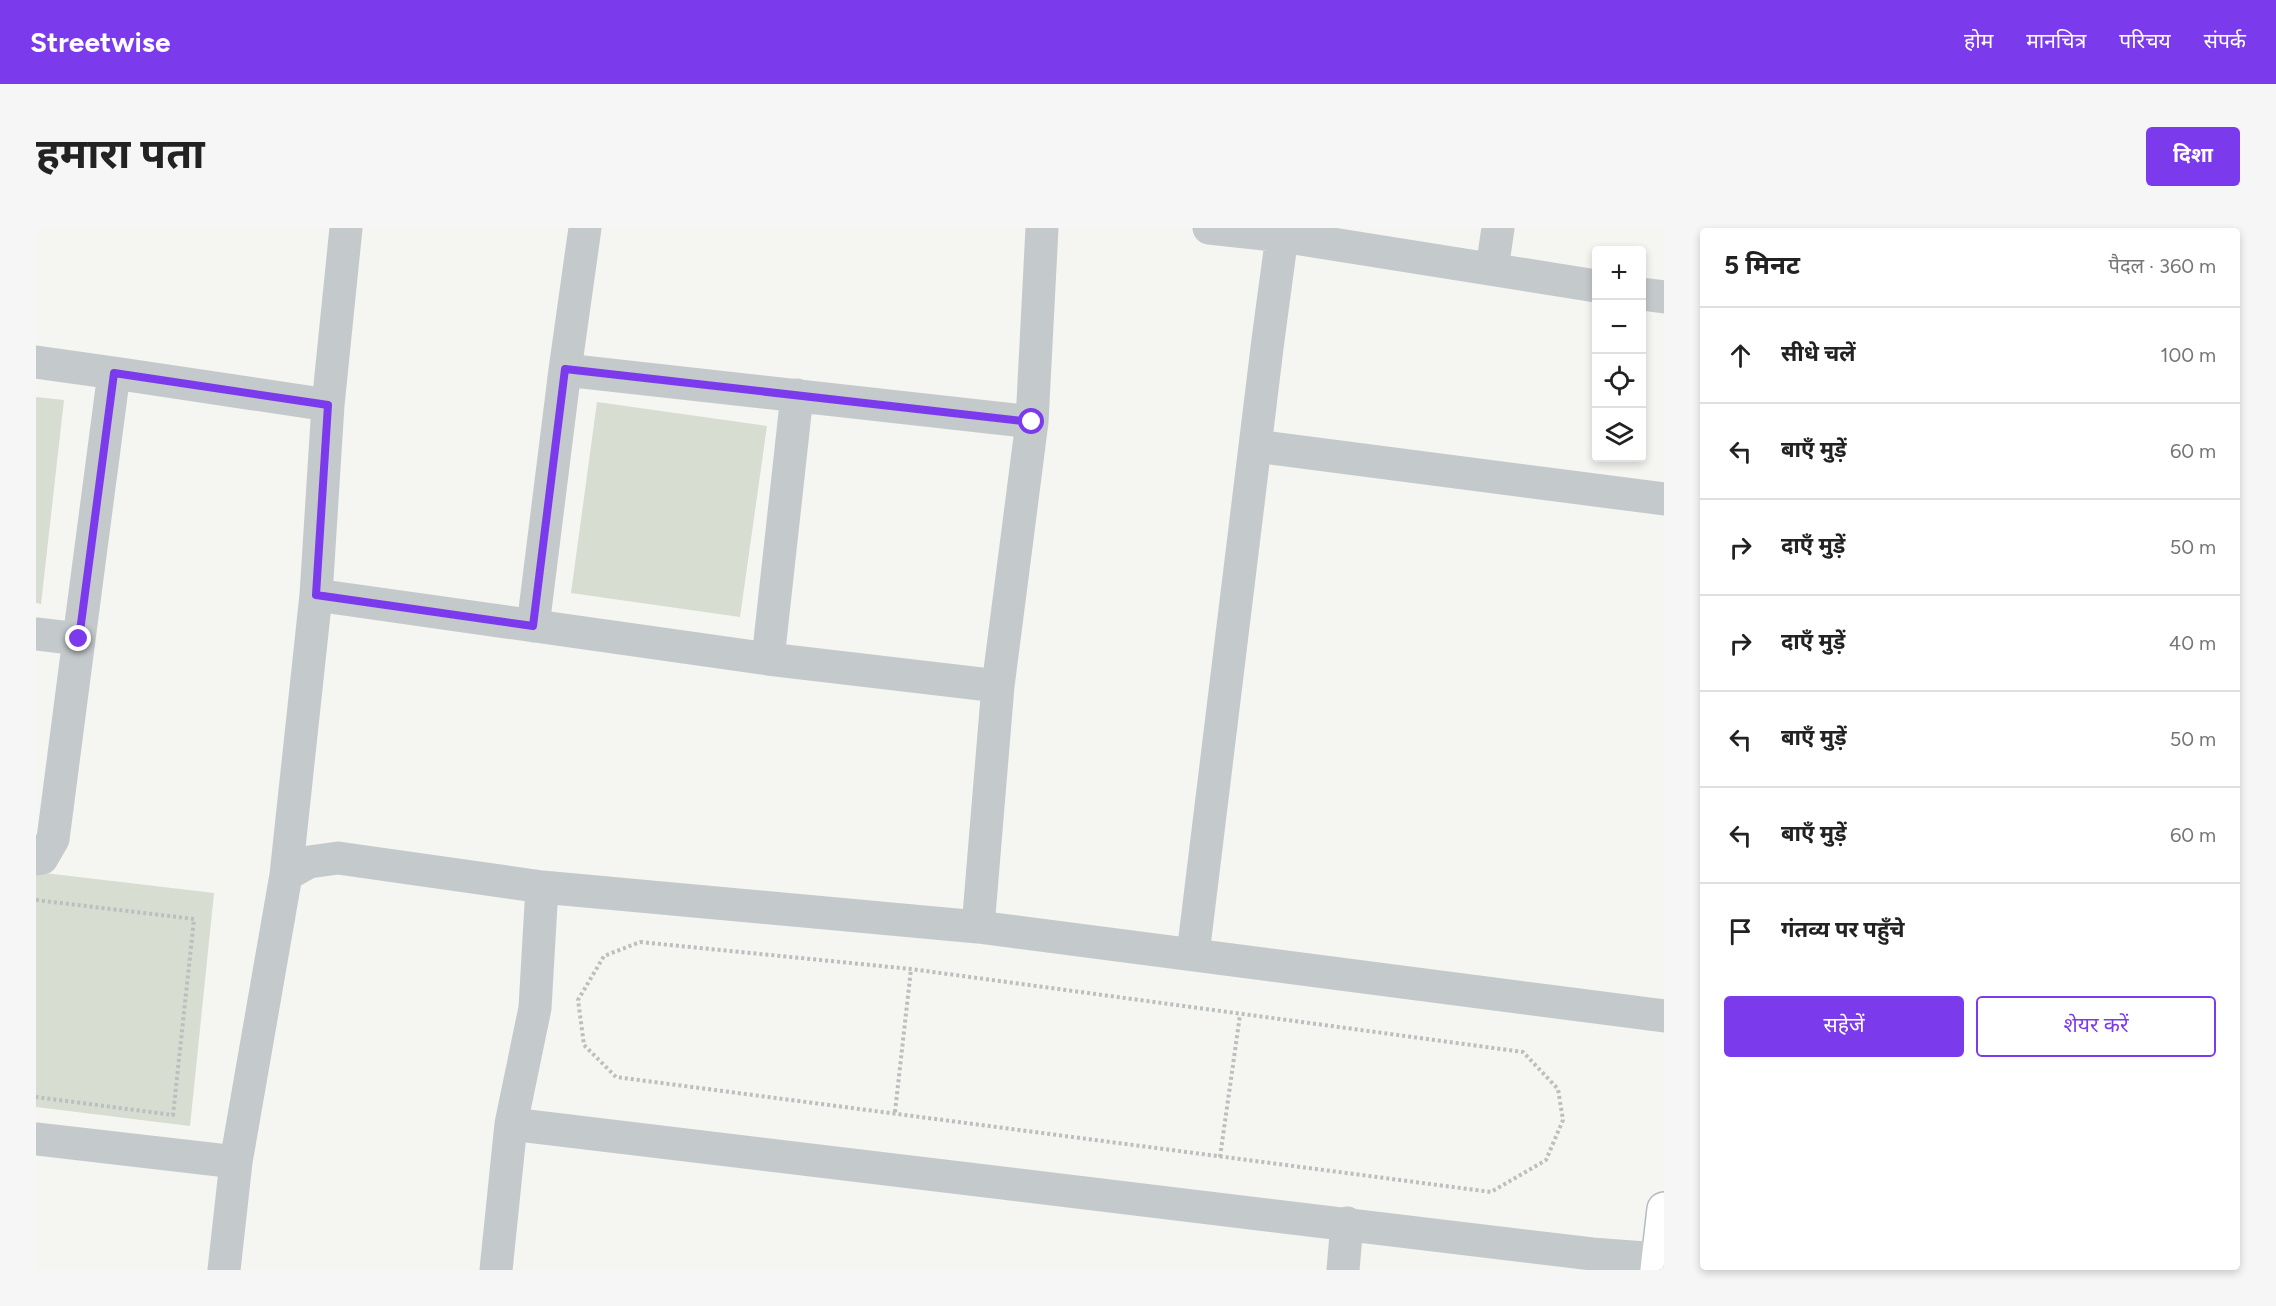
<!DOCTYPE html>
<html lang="hi">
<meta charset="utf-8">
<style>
:root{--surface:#fff;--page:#f6f6f6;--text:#222;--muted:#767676;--line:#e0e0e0;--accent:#7c3aed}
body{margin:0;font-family:Figtree,"Noto Sans Devanagari",sans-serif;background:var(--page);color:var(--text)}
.controls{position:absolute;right:18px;top:18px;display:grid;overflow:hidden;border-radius:6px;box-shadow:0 3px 9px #0003}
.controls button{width:54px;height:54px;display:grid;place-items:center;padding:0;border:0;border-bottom:2px solid var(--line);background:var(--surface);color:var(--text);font:30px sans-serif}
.stop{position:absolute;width:18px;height:18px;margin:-14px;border:4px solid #7c3aed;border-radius:50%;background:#fff}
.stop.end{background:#7c3aed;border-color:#fff;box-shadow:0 2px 6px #0008}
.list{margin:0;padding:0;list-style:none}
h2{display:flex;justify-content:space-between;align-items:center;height:78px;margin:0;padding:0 24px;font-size:26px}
h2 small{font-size:20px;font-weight:400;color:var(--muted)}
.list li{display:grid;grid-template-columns:39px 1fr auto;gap:18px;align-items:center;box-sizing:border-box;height:96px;padding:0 24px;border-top:2px solid var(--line)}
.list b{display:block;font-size:22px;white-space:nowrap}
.list em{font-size:20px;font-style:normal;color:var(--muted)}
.actions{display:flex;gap:12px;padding:18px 24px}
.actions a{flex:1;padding:14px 0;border:2px solid var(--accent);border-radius:6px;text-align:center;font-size:21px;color:var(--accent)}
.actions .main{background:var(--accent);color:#fff}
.icon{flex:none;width:33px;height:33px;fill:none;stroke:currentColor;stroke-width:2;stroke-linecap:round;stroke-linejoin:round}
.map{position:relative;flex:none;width:1628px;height:1042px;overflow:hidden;border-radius:6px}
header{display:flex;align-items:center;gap:36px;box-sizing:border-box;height:84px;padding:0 30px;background:var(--accent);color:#fff}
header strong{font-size:28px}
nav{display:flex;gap:33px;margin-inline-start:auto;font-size:21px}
.intro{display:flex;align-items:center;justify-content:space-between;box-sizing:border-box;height:144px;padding:0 36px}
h1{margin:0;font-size:42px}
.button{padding:15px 27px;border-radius:6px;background:var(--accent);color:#fff;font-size:21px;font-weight:700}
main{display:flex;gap:36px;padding:0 36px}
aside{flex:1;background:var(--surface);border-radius:6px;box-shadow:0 3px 9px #0003}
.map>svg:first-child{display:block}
</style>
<header>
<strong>Streetwise</strong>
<nav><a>होम</a><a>मानचित्र</a><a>परिचय</a><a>संपर्क</a></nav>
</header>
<div class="intro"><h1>हमारा पता</h1><a class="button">दिशा</a></div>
<main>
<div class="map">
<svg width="1628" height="1042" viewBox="0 0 1628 1042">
<rect width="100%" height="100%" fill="#f5f5f1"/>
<path fill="#d8ddd1" d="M0,169L28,172L5,376L0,375Z
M561,174L731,198L704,389L535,365Z
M0,644L178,665L154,898L0,879Z"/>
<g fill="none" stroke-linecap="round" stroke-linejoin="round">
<g stroke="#b4bbbe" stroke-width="36">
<path id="secondary" d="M1621,1042L1628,981"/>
</g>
<path stroke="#bbbfc0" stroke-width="4" stroke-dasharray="3 3" stroke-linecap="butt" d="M0,672L158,691L137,887L0,869
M604,714L875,741L1487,824L1522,861L1527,892L1510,932L1455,964L580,849L548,817L542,772L568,728Z
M859,884L875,741
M1184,929L1204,787"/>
<path stroke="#c4c9cb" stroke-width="33" d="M549,0L529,142L996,194L1006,0
M1246,8L1560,58
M1456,41L1462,0
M1606,66L1628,69
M0,134L78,145
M1220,218L1628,271
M280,367L292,177L310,0
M497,398L529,142
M0,406L43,411L78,145L292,177
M732,431L761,167
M0,631L6,630L17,611L43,411
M250,647L280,367L732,431L962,458
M942,699L962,458L996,194
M1157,726L1232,112L1246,8L1173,0
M475,896L1556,1026L1622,1031
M0,911L200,934
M188,1042L200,934L250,647L273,634L302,630L506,659L942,699L1628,788
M460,1042L475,896L499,780L506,659
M1307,1042L1311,995"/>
<use href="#secondary" stroke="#fff" stroke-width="33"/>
</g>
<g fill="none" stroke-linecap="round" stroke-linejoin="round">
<path stroke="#7c3aed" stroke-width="8" d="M43,411L78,145L292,177L280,367L497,398L529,141L996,194"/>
</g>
</svg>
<div class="controls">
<button>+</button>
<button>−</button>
<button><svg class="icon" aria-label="locate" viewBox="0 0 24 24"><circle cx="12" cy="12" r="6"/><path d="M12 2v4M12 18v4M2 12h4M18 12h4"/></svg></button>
<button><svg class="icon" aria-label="layers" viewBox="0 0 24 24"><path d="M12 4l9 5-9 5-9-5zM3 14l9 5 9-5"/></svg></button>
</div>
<div class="stop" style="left:996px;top:194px"></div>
<div class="stop end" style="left:43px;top:411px"></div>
</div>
<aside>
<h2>5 मिनट<small>पैदल · 360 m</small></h2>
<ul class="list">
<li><svg class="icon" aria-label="ahead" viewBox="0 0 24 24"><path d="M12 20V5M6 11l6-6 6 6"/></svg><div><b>सीधे चलें</b></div><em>100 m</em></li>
<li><svg class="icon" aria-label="left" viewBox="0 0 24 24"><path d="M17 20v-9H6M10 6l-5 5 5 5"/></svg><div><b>बाएँ मुड़ें</b></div><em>60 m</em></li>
<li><svg class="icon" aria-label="right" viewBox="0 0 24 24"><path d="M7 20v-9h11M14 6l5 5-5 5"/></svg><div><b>दाएँ मुड़ें</b></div><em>50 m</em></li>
<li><svg class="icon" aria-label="right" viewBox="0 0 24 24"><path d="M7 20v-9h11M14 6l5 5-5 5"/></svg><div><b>दाएँ मुड़ें</b></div><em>40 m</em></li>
<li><svg class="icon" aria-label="left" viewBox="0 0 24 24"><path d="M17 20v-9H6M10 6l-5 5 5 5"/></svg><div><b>बाएँ मुड़ें</b></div><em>50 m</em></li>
<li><svg class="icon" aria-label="left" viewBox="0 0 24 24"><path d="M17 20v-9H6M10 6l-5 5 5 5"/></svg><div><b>बाएँ मुड़ें</b></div><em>60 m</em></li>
<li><svg class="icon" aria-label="arrive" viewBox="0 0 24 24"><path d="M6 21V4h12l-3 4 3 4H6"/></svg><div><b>गंतव्य पर पहुँचे</b></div></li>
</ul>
<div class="actions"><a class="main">सहेजें</a><a>शेयर करें</a></div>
</aside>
</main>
